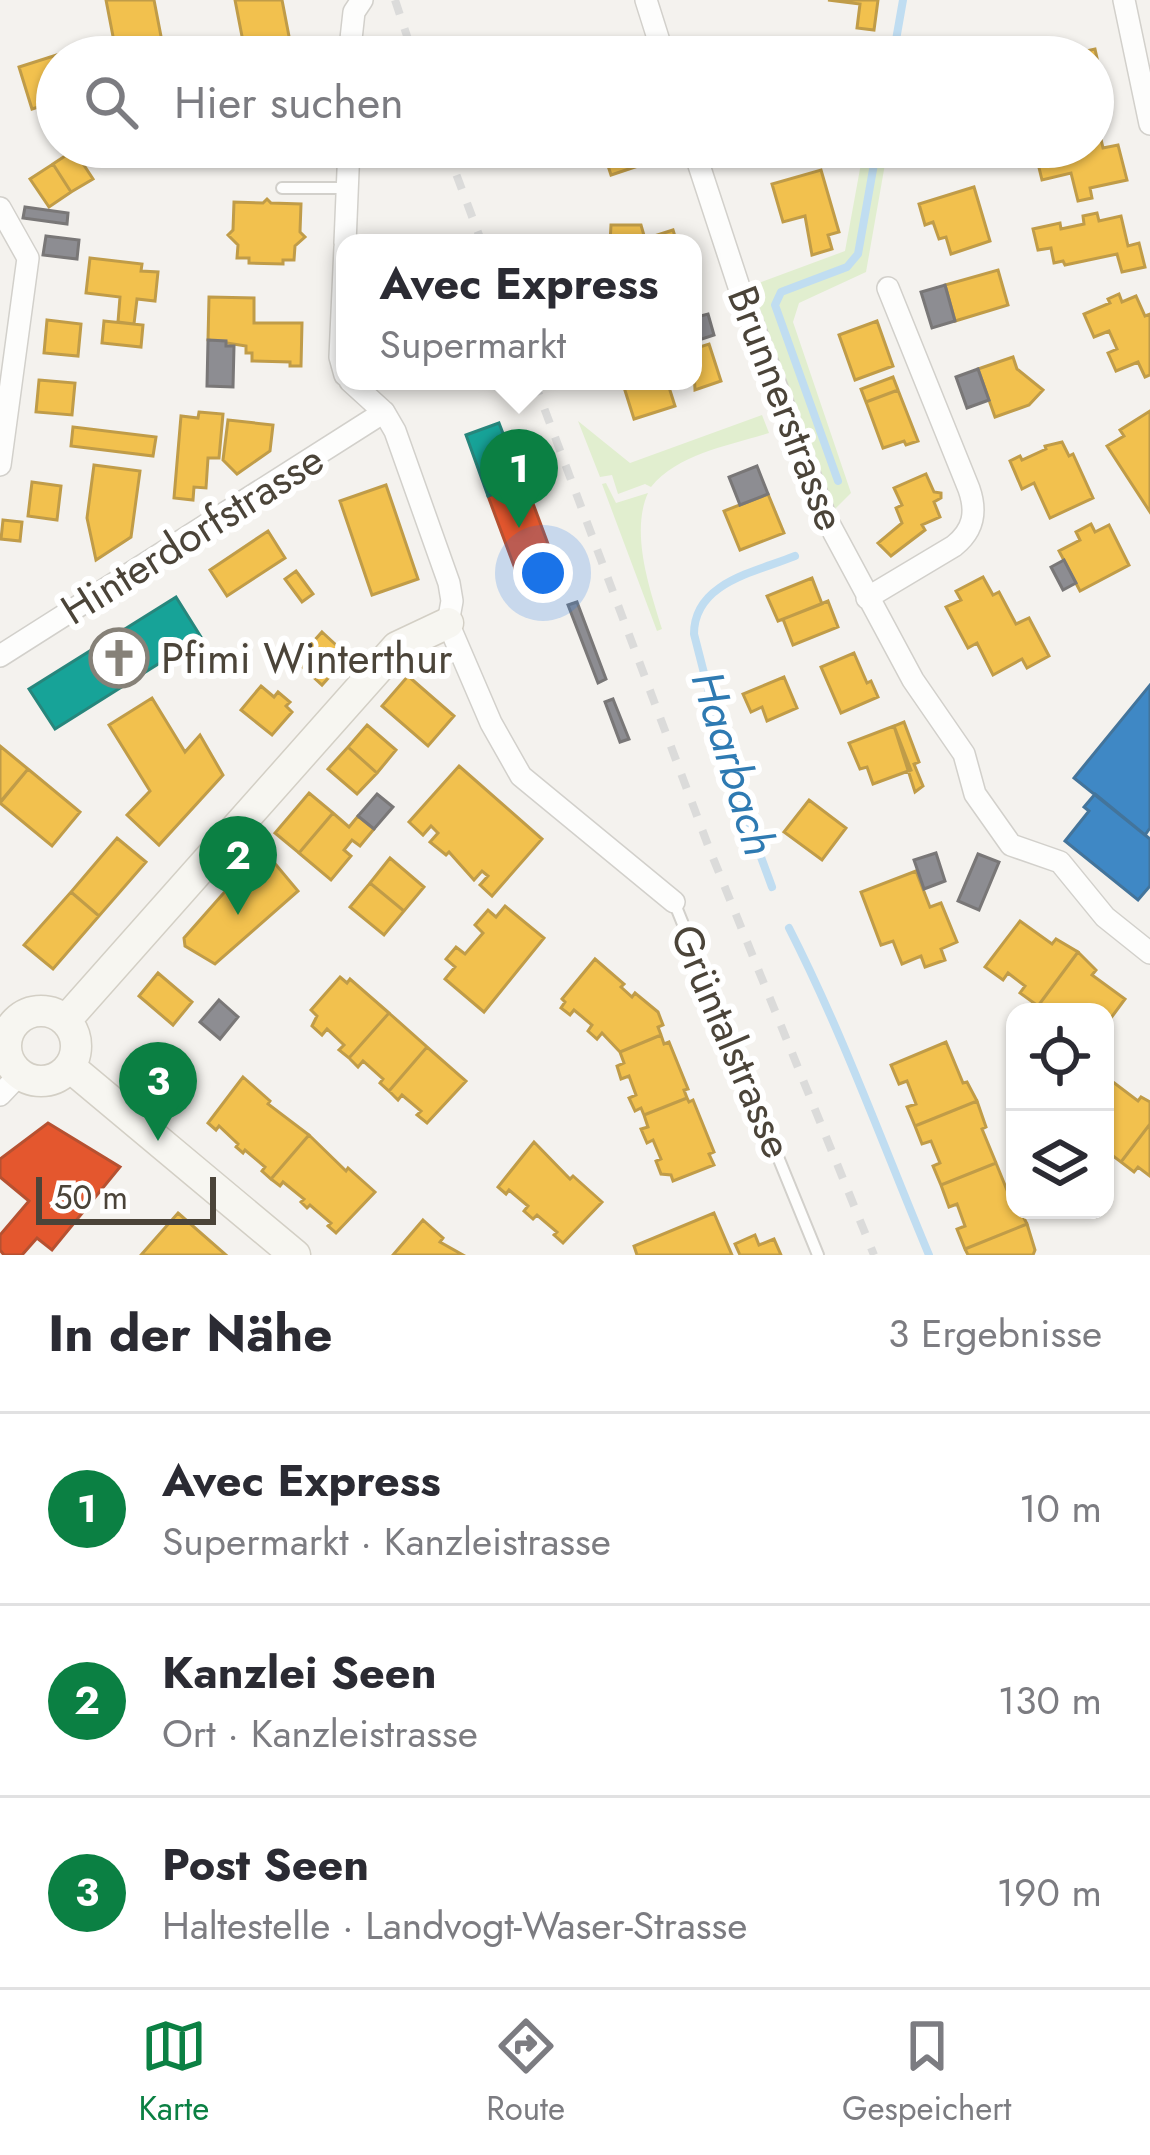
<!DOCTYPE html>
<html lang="de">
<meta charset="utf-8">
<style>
:root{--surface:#fff;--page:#f2f2f3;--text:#2b2b33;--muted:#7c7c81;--line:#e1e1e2;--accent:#0b8043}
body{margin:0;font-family:Jost,sans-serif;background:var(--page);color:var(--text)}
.controls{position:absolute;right:36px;bottom:36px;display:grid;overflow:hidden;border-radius:24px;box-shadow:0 3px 9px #0004}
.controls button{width:108px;height:108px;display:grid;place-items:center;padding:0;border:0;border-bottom:3px solid var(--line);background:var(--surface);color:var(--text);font:60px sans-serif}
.scale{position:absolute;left:36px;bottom:30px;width:180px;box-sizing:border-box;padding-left:12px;border:6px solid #4b4439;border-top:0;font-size:33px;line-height:42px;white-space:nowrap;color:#4b4439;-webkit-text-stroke:9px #fff;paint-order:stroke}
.you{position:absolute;left:543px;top:573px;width:42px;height:42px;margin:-30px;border:9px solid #fff;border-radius:50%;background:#1a73e8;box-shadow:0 0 0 18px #1a73e833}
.badge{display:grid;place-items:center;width:78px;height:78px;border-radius:50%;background:var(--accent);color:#fff;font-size:39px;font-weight:700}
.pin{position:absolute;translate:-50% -99px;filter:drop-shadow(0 3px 6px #0008)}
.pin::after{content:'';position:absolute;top:63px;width:42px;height:36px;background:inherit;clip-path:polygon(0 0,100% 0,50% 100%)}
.popup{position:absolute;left:336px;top:234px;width:366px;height:156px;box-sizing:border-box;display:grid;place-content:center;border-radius:24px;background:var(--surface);filter:drop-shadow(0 3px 9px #0005);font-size:39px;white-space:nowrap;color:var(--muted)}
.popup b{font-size:45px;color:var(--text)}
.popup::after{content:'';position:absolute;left:50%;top:100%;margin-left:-24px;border:24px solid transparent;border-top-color:var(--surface)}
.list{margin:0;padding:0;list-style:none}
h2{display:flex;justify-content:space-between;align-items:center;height:156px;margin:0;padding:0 48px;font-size:51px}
h2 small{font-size:39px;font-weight:400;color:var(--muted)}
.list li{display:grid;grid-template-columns:78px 1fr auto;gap:36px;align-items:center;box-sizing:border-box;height:192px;padding:0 48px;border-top:3px solid var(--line)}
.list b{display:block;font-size:45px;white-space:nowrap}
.list p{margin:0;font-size:39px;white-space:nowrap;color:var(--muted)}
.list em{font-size:39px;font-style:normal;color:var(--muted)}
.icon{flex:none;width:66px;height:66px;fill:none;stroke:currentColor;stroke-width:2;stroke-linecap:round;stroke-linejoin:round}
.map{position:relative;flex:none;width:1150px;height:1255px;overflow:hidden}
.search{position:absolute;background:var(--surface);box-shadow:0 3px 9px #0004;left:36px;right:36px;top:36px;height:132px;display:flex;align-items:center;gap:30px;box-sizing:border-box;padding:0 42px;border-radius:66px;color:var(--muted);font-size:45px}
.sheet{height:732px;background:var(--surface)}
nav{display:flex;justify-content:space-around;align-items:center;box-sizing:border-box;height:168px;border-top:3px solid var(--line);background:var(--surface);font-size:33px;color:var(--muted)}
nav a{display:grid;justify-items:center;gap:6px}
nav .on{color:var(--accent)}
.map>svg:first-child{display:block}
</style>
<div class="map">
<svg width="1150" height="1255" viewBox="0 0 1150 1255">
<rect width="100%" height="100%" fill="#f4f2ee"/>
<path fill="#e1eecf" d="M864,147H888L866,272L799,303L793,322L851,493L826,518L740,290L845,251Z
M762,415L769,433C729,446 679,453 651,487L645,484L618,494L612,475L600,477L578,421L630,463Z
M606,483L616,503L648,493C630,533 650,590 662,629L657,631L602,484Z"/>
<path fill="#f2c14e" stroke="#c09c48" stroke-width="3" d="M106,0H154L165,57H117Z
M235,0H282L293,57H246Z
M828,0H878L874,30L857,28L860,4Z
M1095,49L1104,90L1097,92L1099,101L1093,102V57H1059Z
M63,53L64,57H57V101L32,109L19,67Z
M1097,121L1103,148L1118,145L1127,180L1090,188L1092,198L1078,201L1071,173L1042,180L1034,147H1093V122Z
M602,147H655L659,159L611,175Z
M74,150L93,179L71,192L53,164Z
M53,164L71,192L49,207L30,179Z
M821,170L839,232L828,235L832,249L812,255L805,216L783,222L772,184Z
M974,187L990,241L951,254L946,237L939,239L933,222L925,225L919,204Z
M267,199L271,203L301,204L300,232L305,237L295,246L294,260H283V264L249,263V258H237L238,245L228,235L233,230L234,202L263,203Z
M1097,213L1099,221L1121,216L1128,246L1139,243L1145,267L1122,272L1117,254L1065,265L1063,261L1054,263L1051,248L1038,250L1033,229L1060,223L1061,229L1084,224L1083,216Z
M611,225H641L645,239L673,230L677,243H610Z
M90,258L142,264L141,271L158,272L155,301L137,299L134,324L118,322L120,297L86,293Z
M998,270L1008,305L955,321L945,285Z
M1119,294L1122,302L1136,296L1145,316L1150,314V375L1145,377L1138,362L1116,371L1108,353L1117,349L1109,331L1094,337L1084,314L1110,303L1108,299Z
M209,297L254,298V323H302L301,366H290V362L252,361V353H246V346L208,340Z
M47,320L81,324L78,356L44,353Z
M104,321L143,325L141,347L102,343Z
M877,321L893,366L855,380L839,335Z
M709,344L721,381L695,390L693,349Z
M1013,357L1017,369L1043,390L1029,405L995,417L978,369Z
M893,377L898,390L866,402L861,389Z
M39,380L75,383L72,415L36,412Z
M622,381H667L675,406L634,419Z
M898,390L918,441L906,445L904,441L883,448L866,402Z
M1150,411V512L1107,446L1124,436L1120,430Z
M199,412L223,414L219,458H208L206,488L194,487L193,500L174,498L181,416L198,418Z
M228,420L273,425L270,451L237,474L223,460Z
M73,427L156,437L153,456L71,446Z
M1062,442L1069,456L1073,454L1093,498L1050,518L1034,483L1022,489L1010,461L1020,456L1022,460L1046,449L1045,446Z
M94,465L140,471L131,537L96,560L87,518Z
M926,474L934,492L941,493V498L934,502L940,517L922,525L925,530L891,556L878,543L902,523L896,508L902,505L894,488Z
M32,482L61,486L57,520L28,516Z
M386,485L418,579L372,595L340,501Z
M768,494L784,533L740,550L724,511Z
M3,520L22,522L20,541L1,539Z
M1091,524L1095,532L1109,525L1129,565L1080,591L1059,551L1080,540L1076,532Z
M268,531L285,558L227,596L210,570Z
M296,571L313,594L302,602L285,579Z
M983,577L993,595L999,592L1016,624L1029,618L1049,656L1027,668L1022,659L993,675L977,643L968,648L946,607L961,600L956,591Z
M812,578L822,604L778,621L767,596Z
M828,601L838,627L793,645L783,619Z
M322,632L348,656L322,685L296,661Z
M854,653L867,683L871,681L878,697L841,713L821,667Z
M408,676L454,716L428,746L382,706Z
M784,677L797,708L767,721L762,707L751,712L743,694Z
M261,686L274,697L278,692L290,702L286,706L292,712L272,735L241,710Z
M152,698L185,752L200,735L223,775L159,845L127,815L150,791L109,725Z
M904,722L919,762L914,764L923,786L915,792L894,726Z
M367,725L396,750L377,773L348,747Z
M894,726L911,770L873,784L867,767L860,769L849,743Z
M0,746L28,769L0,802Z
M348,747L377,773L357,794L328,769Z
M459,766L542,839L492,896L480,885L488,876L482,871L474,880L449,852L446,855L430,842L438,833L431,826L423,835L409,822Z
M28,769L80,812L52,846L0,803Z
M309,793L333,813L299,853L275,833Z
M809,800L846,828L822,860L784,832Z
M333,813L349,827L358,816L374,829L360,846L352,840L344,850L351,856L331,880L299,853Z
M117,838L146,862L99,916L71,892Z
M260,852L267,854L298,891L215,964L185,946L184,938Z
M390,858L424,887L404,911L370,883Z
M916,871L930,907L941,903L957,942L941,949L945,960L925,967L921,956L902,964L893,941L881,945L861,892Z
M370,883L404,911L384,935L350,907Z
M71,892L99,916L53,969L24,945Z
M505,906L544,938L484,1012L445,979L455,967L446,959L456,947L465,954L483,933L475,925L488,910L496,917Z
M1020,921L1052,944L1056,939L1078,952L1038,1006L1020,993L1025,986L1008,973L1003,980L985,967Z
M1078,952L1096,970L1092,975L1125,999L1105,1026V1012H1046L1038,1006Z
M595,959L624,984L621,987L632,997L635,993L658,1012L663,1025L658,1027L661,1035L620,1052L602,1033L597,1039L588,1031L592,1025L574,1010L570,1015L561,1008L565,1002L562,999Z
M158,973L192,1002L173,1025L139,996Z
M340,977L347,983L350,979L389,1013L349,1058L339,1050L344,1045L327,1029L322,1035L312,1026L317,1016L311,1010Z
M389,1013L427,1047L389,1091L380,1083L383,1079L363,1061L358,1067L349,1058Z
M661,1035L664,1044L669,1042L688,1089L684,1090L687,1098L644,1115L641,1108L635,1111L629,1098L636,1095L629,1076L621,1079L617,1066L624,1063L620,1052Z
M946,1042L963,1083L967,1082L977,1101L915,1126L907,1107L916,1104L907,1081L899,1084L891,1065Z
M427,1047L466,1081L427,1123L417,1115L421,1111L402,1095L398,1100L389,1091Z
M1105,1076L1138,1101L1141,1097L1150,1102V1124L1121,1162L1105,1150Z
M243,1077L270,1101L268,1104L309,1135L271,1179L262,1171L265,1167L245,1150L243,1153L236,1147L238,1144L219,1126L216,1130L208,1123Z
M687,1098L689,1102L693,1100L714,1152L709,1154L714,1165L673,1181L671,1175L661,1174L656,1161L661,1159L653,1140L647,1143L641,1129L648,1127L644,1115Z
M977,1101L986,1127L982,1129L996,1163L941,1185L933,1166L940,1163L931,1141L922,1144L915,1126Z
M1150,1124V1176L1138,1167L1134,1172L1121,1162Z
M309,1135L346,1171L348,1168L375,1192L336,1233L328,1226L331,1223L310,1205L307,1208L301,1202L304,1199L283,1182L280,1186L271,1179Z
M534,1142L570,1179L573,1176L602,1202L563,1243L554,1235L557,1232L537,1215L533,1219L524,1211L528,1206L509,1190L506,1194L498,1187Z
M996,1163L1015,1210H1020L1027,1224L965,1249L957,1229L965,1226L957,1204L949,1207L941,1185Z
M178,1213L226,1255H141Z
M714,1213L732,1255H637L634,1246Z
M423,1220L443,1238L440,1242L463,1255H393Z
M1027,1224L1035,1250L1033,1255H968L965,1249Z
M755,1235L759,1245L774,1239L781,1255H740L735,1244Z"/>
<path fill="#e4572e" stroke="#b65131" stroke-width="3" d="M525,482L554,560L517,574L488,496Z
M48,1123L120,1167L52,1250L37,1238L22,1255H4L0,1250V1235L29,1201L0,1177V1159Z"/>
<path fill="#3f88c5" stroke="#43749b" stroke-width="3" d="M1150,685V828L1145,835L1074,778Z
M1095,794L1150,839V886L1138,900L1065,841L1089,811L1084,807Z"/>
<path fill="#17a398" stroke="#27867c" stroke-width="3" d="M499,423L522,483L488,496L466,435Z
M176,597L201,637L55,729L29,689Z"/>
<path fill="#8d8d92" stroke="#797777" stroke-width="3" d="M25,207L68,213L67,224L23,218Z
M46,236L79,240L77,259L43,255Z
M945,285L955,321L932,328L921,292Z
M708,314L714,335L693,342V318Z
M208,340L226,341V346H234L233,387L207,386Z
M978,369L989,400L967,408L956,377Z
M757,466L768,494L740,505L729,477Z
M1064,560L1076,583L1063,590L1051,567Z
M577,602L606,679L598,683L568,605Z
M613,699L629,739L620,742L605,702Z
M377,794L393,807L374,829L358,816Z
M936,853L945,881L924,889L914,860Z
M978,854L999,862L979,910L958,901Z
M219,1000L238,1017L220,1039L200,1022Z"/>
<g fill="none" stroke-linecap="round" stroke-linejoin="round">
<path stroke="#c0ddf1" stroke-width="8" d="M893,57L903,0
M838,481L775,305L781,292L847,267L858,254L877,147
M726,759L694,634C694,582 756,572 795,556
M740,781L741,803L772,887
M789,928C843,1034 883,1145 929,1255"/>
<g stroke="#d2d0cb" stroke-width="14">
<path id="lane" d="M282,188H348
M674,902L818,1255"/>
</g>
<g stroke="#d2d0cb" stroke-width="24">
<path id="street" d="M646,0L664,57
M1124,0L1150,124
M349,57L354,12L362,0
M693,147L740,290L826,518L913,680L964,754L975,794L1011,845L1060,862L1105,917L1150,953
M0,208L28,258L0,465
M345,243L349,147
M345,247L340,357L345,375
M350,381L384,412L395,431L449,583L452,601L448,623L491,723L521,776L674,902
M867,598L954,546C974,530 977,512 969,489L888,288
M0,656L384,412
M0,1095L20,1074"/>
</g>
<g stroke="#d3cfc5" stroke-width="33">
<path id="secondary" d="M6 1046a35 35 0 1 1 70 0a35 35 0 1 1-70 0Z
M66,1020L397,647L448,623
M70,1067L295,1255"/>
</g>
<use href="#lane" stroke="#fdfdfc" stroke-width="10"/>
<use href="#street" stroke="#fdfdfc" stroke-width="21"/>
<use href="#secondary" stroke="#f7f6f1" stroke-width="30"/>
<path stroke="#dbdbda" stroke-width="8" stroke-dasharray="15 15" stroke-linecap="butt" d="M395,0L414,57
M446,147L482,243
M534,381L709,848L874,1255"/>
</g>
<defs>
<g id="church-ring" transform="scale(3)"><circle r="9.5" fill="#fff" stroke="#868178" stroke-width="1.5"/><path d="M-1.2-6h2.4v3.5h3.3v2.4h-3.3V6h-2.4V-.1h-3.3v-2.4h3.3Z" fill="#868178"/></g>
</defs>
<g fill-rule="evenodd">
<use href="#church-ring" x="119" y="658"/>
</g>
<g text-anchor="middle" stroke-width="12" stroke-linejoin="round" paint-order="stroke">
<g font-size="42" fill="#4b4439" stroke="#fff">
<text transform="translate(787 408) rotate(69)" y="15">Brunnerstrasse</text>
<text transform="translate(192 534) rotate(-32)" y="15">Hinterdorfstrasse</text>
<text transform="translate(732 1041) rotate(67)" y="15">Grüntalstrasse</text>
</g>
<g font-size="42" fill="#4b4439" stroke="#fff" text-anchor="start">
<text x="161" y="673">Pfimi Winterthur</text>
</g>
<g font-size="45" font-style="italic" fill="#2e7ab2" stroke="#fff">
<text transform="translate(734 763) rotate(73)" y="16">Haarbach</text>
</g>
</g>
</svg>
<div class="controls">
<button><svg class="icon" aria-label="locate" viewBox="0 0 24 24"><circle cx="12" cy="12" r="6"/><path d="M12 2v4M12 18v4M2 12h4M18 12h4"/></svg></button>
<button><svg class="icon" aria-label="layers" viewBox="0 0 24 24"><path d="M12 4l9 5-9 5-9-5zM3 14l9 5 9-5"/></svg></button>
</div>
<div class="scale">50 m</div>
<div class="you"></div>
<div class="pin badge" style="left:519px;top:528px">1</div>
<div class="popup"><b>Avec Express</b>Supermarkt</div>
<div class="pin badge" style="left:238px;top:915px">2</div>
<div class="pin badge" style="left:158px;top:1141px">3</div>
<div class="search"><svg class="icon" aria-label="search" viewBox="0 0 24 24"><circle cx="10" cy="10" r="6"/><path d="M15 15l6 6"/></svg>Hier suchen</div>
</div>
<section class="sheet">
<h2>In der Nähe<small>3 Ergebnisse</small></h2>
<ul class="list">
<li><span class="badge">1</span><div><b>Avec Express</b><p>Supermarkt · Kanzleistrasse</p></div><em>10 m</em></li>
<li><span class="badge">2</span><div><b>Kanzlei Seen</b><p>Ort · Kanzleistrasse</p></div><em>130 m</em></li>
<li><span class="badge">3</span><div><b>Post Seen</b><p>Haltestelle · Landvogt-Waser-Strasse</p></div><em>190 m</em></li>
</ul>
</section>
<nav>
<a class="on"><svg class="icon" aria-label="map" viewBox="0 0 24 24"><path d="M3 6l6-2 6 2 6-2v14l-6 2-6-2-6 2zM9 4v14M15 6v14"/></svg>Karte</a>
<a><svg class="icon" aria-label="directions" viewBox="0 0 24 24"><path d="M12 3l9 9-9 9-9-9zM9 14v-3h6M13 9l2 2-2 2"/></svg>Route</a>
<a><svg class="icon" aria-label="saved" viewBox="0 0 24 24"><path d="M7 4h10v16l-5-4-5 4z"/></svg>Gespeichert</a>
</nav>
